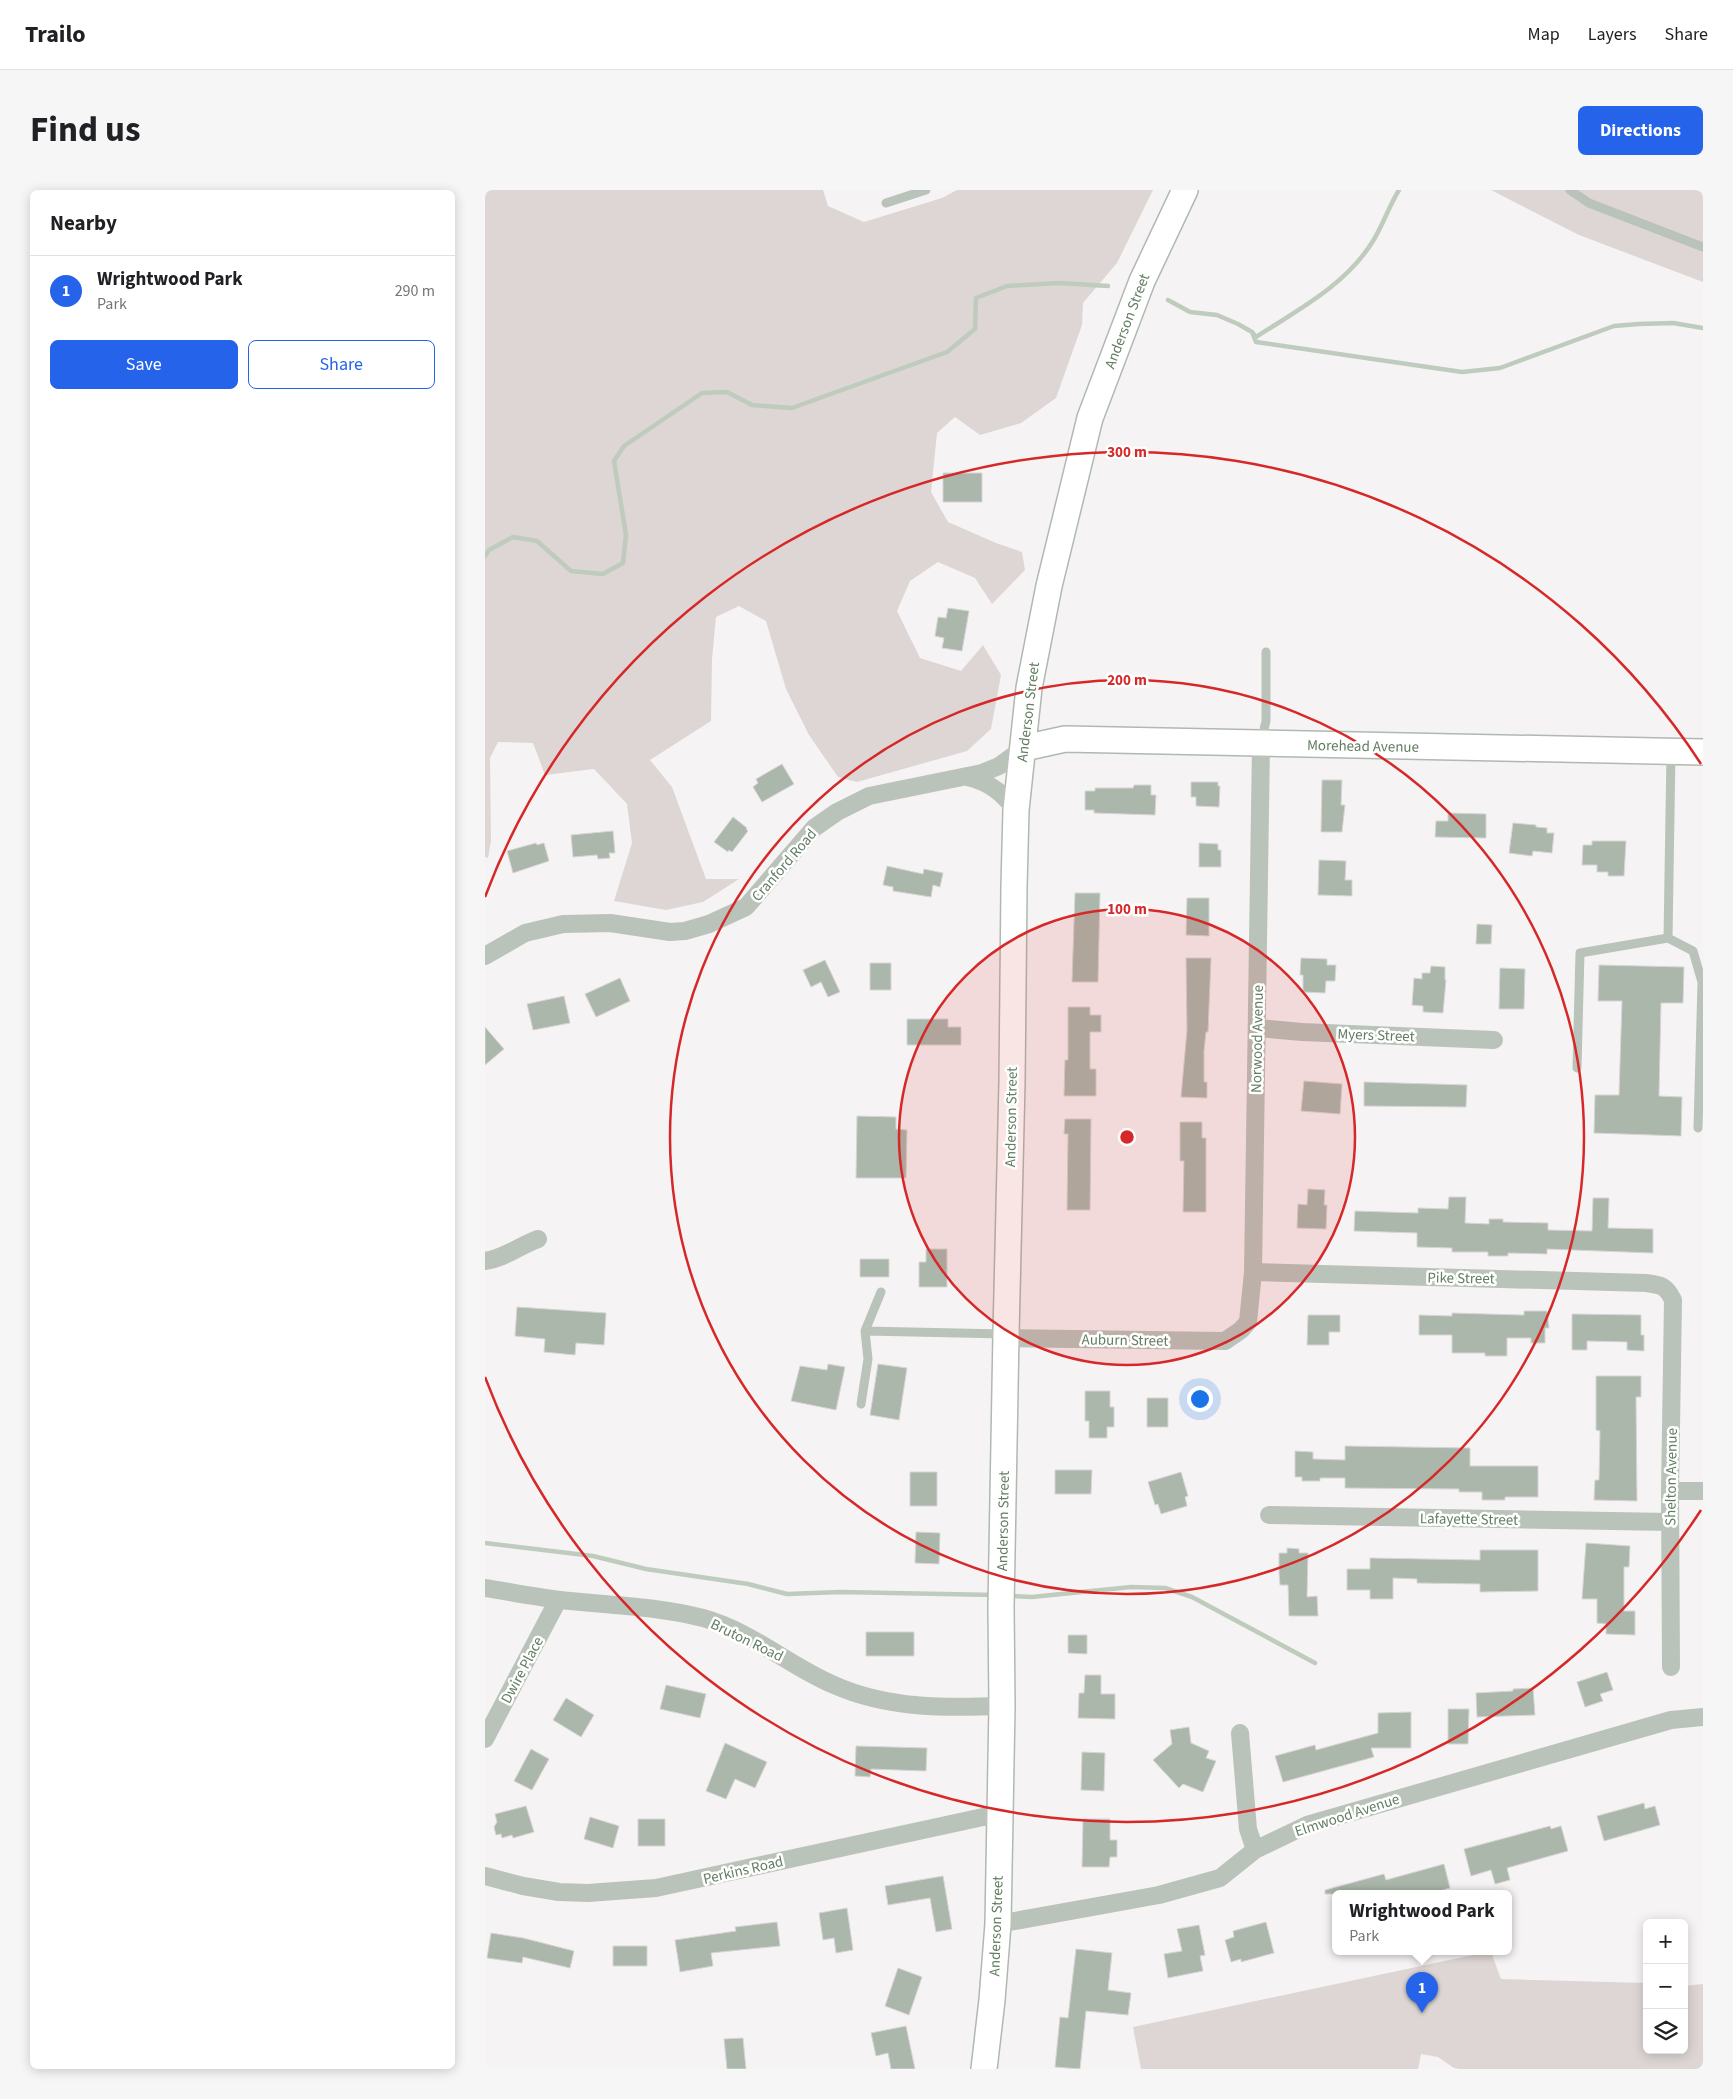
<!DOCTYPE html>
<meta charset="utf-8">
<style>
:root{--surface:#fff;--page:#f6f6f6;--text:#202124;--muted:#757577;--line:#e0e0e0;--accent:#2563eb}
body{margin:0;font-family:"Source Sans 3",sans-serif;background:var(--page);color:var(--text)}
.controls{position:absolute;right:15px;bottom:15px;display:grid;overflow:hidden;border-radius:8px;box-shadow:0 2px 12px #0003}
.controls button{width:45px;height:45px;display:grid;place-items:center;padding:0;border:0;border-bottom:1px solid var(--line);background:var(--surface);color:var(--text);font:25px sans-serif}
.you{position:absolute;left:714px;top:1208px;width:18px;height:18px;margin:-12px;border:4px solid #fff;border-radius:50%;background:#1a73e8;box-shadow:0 0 0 8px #1a73e833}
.badge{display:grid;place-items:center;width:32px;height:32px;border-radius:50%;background:var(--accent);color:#fff;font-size:16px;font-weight:700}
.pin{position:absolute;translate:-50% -41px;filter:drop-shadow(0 1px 2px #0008)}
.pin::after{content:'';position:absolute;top:26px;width:18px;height:15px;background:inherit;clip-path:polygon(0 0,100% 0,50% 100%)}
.popup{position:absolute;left:847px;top:1700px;width:180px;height:65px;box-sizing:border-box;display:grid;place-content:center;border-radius:8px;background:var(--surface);filter:drop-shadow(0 1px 4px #0005);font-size:16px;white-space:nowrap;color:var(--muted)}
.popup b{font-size:19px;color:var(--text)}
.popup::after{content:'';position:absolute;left:50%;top:100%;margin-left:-10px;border:10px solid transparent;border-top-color:var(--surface)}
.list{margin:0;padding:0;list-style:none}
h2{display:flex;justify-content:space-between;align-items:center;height:65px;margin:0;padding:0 20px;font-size:21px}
h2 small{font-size:16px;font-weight:400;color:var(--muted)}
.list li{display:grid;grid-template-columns:32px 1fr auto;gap:15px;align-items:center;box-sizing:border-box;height:70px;padding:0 20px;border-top:1px solid var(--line)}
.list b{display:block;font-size:19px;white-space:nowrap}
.list p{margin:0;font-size:16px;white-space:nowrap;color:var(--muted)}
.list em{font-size:16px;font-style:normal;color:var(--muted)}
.actions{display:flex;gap:10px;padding:15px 20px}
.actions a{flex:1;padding:11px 0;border:1px solid var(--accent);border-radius:8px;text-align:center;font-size:18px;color:var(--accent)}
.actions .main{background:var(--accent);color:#fff}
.icon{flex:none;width:28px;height:28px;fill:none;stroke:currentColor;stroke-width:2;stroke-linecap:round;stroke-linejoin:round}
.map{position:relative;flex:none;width:1218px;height:1879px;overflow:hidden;border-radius:8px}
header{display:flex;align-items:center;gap:30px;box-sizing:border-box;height:70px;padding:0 25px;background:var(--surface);border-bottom:1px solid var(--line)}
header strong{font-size:24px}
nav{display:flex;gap:28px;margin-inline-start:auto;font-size:18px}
.intro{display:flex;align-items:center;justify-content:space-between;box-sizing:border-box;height:120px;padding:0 30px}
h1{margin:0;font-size:35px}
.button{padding:12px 22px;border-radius:8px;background:var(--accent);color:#fff;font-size:18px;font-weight:700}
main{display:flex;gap:30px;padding:0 30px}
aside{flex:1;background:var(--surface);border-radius:8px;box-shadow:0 2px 12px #0003}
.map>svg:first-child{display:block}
</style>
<header>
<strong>Trailo</strong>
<nav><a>Map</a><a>Layers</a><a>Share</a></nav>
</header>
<div class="intro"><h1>Find us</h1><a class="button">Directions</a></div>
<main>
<aside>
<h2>Nearby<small></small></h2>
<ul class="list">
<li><span class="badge">1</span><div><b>Wrightwood Park</b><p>Park</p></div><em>290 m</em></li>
</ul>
<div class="actions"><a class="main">Save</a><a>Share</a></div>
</aside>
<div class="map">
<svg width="1218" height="1879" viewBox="0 0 1218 1879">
<rect width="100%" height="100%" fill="#f6f3f4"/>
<path fill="#ddd6d4" d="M0,0H338L343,16L379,32L457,8L472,0H668L632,73L598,113L597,135L571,208L536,233L495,245L470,227L452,243L446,302L463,332L511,353L537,362L540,380L507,414L490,388L453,372L425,391L412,421L435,468L476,481L498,455L516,485L506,539L482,561L372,592L353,587L324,545L301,499L281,431L254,416L231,427L227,469L226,531L165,570L187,597L221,689H254L218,712L181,720L129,711L147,653L142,614L109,579L60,585L48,553L13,552L5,568L6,651L3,668L0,667Z
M1006,0H1218V92L1094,45Z
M1002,1762H1006L1016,1789L1162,1793V1860H1199V1796L1218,1794V1879H975L969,1878L953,1867L936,1864L933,1879H656L648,1837Z"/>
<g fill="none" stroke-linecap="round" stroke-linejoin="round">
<path stroke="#bfcbbd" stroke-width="4.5" d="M683,110L705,122L732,125L753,134L767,142L771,147C813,120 861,95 888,51C898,35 904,16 914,0
M767,142L771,152L977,182L1015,178L1129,136L1154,134L1188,133L1218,138
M0,366L4,360L28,347L52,351L86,381L118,384L138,373L141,345L129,271L139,256L217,203L242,202L267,215L307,218L462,162L490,139L491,108L522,96L574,93L623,96
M0,1353L108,1366L161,1379L263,1394L302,1404L355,1402L510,1405
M525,1406L547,1407L646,1397L680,1398L707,1407L830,1473"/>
</g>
<path fill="#abb7aa" stroke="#d7d5d6" d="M458,283H497V312H458Z
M463,418L484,421L477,461L457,458L459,448L450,446L453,427L461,428Z
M297,574L309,594L277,612L268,597L273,593L271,589Z
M837,590H857L856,615H860L857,642H836Z
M706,592H733V596H735L734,617L711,616V607H706Z
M649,595H666V605H671L670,625L609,623V620H600V601H610V598H648Z
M963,623L1001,624V648L950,647L951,631H963Z
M248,627L262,638L261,639L263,641L247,662L244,660L243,662L229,652Z
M1028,633L1051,635V637L1062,638V643H1069L1067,663L1048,661L1047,666L1024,663Z
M128,641L130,663H124L125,668L113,669L112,665L88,667L86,645Z
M1107,651H1141L1139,686H1123V682H1112V675H1097L1098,655H1107Z
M51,653L52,655L59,653L64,671L28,683L22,661Z
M714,653L733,654V660H736V677H714Z
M834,670L861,671L860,690H867V706L833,705Z
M402,676L438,684L439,679L458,683L455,697L448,695L446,707L408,701V697L398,695Z
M590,703H615L613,792H587Z
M702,708H724V746L701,745Z
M992,734L1007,735L1006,754H991Z
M701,768H726L723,842H721L719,861V892H722V908L696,907L702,840Z
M816,768L842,769V775H851L850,791H841L840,803L818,802V785H815Z
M340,770L355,802L343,807L336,792L326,797L318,780Z
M385,773H406V800H385Z
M1114,775L1199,777L1198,813H1176L1174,906L1197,907L1196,946L1109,943L1110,905H1134L1137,811H1113Z
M946,776L960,777V790H961L958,823L938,822V816L927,815L929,788L937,789V783H945Z
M1015,778L1040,779L1039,819H1014Z
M135,788L145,811L111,827L100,804Z
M79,806L85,833L48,840L42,814Z
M583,817H605V825H616V842H605V879H611V906H579L580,870H583Z
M422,829H463V837H476V855H422Z
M0,837L19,859L0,875Z
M819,891L857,894L855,924L816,921Z
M879,892L982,895L981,917L879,916Z
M372,926L411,927V939L422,940L421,988H371Z
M580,929H606L605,1020H582L583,944H579Z
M695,932H717V948H721V1022H698L699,971H695Z
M823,999L840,1000L839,1015H842L841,1039L812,1038L813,1014L822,1015Z
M964,1007H981L980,1033L1004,1034V1029H1018V1032L1063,1033V1040L1107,1041L1108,1008H1124L1123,1038L1168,1039V1063L1062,1059V1064L1023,1063V1066H1003V1062H967V1058L932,1057V1043L869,1041L870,1021L933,1023V1018L963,1019Z
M441,1059H462V1097H434V1072H441Z
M375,1069H404V1087H375Z
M32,1117L121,1123L119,1155L91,1153L90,1165L59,1162L60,1149L30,1146Z
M1039,1121H1062L1064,1138H1060V1153H1046V1148H1022V1166H1000V1163H967V1145H934V1125L967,1126V1123L1036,1125H1039Z
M1087,1124L1156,1125V1145H1159V1161L1142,1160V1152L1102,1151V1160H1087Z
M823,1125H855V1142H844V1155H822Z
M343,1174L360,1177L351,1220L306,1211L315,1176L342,1180Z
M393,1174L422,1178L414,1230L385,1225Z
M1111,1186H1156V1207H1151L1152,1311L1109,1310L1110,1290H1114L1115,1241L1111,1240Z
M600,1201H625V1217H629V1237H622V1248H604V1231H600Z
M662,1208H683V1237H662Z
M860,1256L985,1258V1276H1053V1307H1020V1310H997V1302H974V1299L860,1298V1288H835V1291H817V1287H810V1261L828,1262V1269L860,1270Z
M570,1280H607L606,1304H570Z
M425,1282H452V1316H425Z
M696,1282L703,1306L700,1307L702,1316L676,1324L673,1314L670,1315L663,1292Z
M431,1342L455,1343L454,1374L430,1373Z
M1101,1353L1145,1356L1144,1377H1139V1421H1150V1445L1121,1444V1434L1112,1433V1409H1097Z
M802,1358L814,1359V1363H823L822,1407L832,1406L833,1426H804L803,1395H795L794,1382V1363H802Z
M995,1360H1053V1401L995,1402V1394L932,1393V1389L908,1388V1409H885V1400H862V1379H885V1368L995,1370Z
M381,1442H429V1466H381Z
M583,1445H602V1464L583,1463Z
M1122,1482L1128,1500L1115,1504L1118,1511L1100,1517L1092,1492Z
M600,1485H616V1504H630V1529L593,1528L594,1503H599Z
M181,1495L221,1504L215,1528L175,1519Z
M1048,1498L1050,1525L992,1527L991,1503L1028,1501V1499Z
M81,1508L109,1525L96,1547L68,1530Z
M963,1519H984L983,1554H963Z
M926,1522V1558H886L889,1567L798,1592L790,1566L830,1555L831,1560L893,1543V1523Z
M704,1537L706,1553L724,1561L721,1568L731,1571L718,1602L698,1594L694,1598L668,1570L687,1554L685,1540Z
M240,1553L282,1572L270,1598L250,1589L241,1609L221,1601Z
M371,1556L442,1558L441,1581L386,1579L385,1587L370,1586Z
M46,1559L64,1569L47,1600L29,1591Z
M597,1562L620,1563L619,1601L596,1600Z
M1159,1613L1160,1619L1170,1616L1175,1635L1119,1651L1112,1626Z
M41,1616L49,1642L28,1648L27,1645L17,1648L16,1644L11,1645L9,1637L12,1632L10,1624Z
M105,1627L134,1636L128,1658L99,1649Z
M153,1629H180V1656H153Z
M598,1629H625V1650H632V1667H625L624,1677H597Z
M1065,1636L1066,1639L1076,1636L1083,1661L1022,1678L1025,1690L1010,1694L1006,1680L986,1686L979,1659Z
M959,1674L965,1698L942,1704H840V1700L899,1684L901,1690Z
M458,1686L467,1739L451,1742L445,1708L403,1715L400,1696Z
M362,1718L368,1760L351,1763L349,1748L338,1750L334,1723Z
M292,1732L295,1756L226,1763L228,1776L195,1782L190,1750L251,1741L250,1737Z
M781,1732L789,1763L756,1772V1769L746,1772L740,1750L749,1747L748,1741Z
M714,1735L720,1765L715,1766L718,1781L683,1788L679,1764L697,1761L692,1739Z
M6,1743L38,1748L89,1761L85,1778L38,1767L37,1773L2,1768Z
M128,1756H162V1776H128Z
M591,1759L627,1763L623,1800L646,1803L643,1825L601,1821L595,1879L570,1877L575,1827L583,1828Z
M413,1778L437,1787L424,1825L400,1816Z
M421,1836L430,1879H406L403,1863L391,1866L386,1843Z
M258,1848L261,1879H242L239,1849Z"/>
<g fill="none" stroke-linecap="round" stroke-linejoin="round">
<g stroke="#afb9af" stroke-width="28">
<path id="secondary" d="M539,558L580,549L1218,562
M499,1879L507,1810L513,1734L517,1516L516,1417L521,1144L527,892L529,697L531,620L544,498L564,396L605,228L657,91L700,0"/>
</g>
<path stroke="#bac3ba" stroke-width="9" d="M1085,0L1104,13L1218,57
M401,13L441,0
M776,552L781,531V462
M1186,562L1183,748L1208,761L1217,792L1213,938
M1092,878L1095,763L1183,748
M396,1102L380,1141L520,1144
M376,1214L383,1169L380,1141"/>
<path stroke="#bac3ba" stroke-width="18" d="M482,587C505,592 517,603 531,620
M0,766L40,743L78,734L125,733L185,742L200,741L224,734L261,717L329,638L352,622L384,606L497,583L514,576L539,558
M773,838L817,842L1009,850
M0,1071C20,1068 34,1056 53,1049
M768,1082L1161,1093C1177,1095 1181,1096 1188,1110L1185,1301L1186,1477
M521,1148L740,1151L756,1140L763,1132L768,1082L776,554
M1185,1301H1218
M784,1325L1185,1332
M0,1398C25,1402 50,1407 75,1410C123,1415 171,1416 218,1428C266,1441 304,1476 349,1495C403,1519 461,1518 517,1516
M755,1543L763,1639L770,1660
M0,1549L73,1410
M0,1686L38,1696L74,1702L103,1703L171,1698L498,1627H514
M513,1734L674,1705L735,1688L770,1660L822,1635L1186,1530L1218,1527"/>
<use href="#secondary" stroke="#fff" stroke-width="25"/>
</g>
<circle cx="642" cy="947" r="228" fill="#d62828" fill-opacity=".12"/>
<g fill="none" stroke="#d62828" stroke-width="2.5">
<circle cx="642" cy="947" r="228"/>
<circle cx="642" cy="947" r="457"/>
<path d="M1216 1320A685 685 0 0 1 0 1187M0 707A685 685 0 0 1 1216 574"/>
</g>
<g text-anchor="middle" stroke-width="5" stroke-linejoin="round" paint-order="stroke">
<g font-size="15" fill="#637d62" stroke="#fff">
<text transform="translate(642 131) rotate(-69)" y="5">Anderson Street</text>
<text transform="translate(543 522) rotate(-83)" y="5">Anderson Street</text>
<text transform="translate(878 556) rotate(1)" y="5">Morehead Avenue</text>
<text transform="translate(299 675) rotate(-49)" y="5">Cranford Road</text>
<text transform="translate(891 845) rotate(2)" y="5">Myers Street</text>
<text transform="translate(772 849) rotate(-89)" y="5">Norwood Avenue</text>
<text transform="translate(526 927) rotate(-89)" y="5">Anderson Street</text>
<text transform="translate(976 1088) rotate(1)" y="5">Pike Street</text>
<text transform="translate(640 1150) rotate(1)" y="5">Auburn Street</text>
<text transform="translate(1186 1287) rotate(-89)" y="5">Shelton Avenue</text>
<text transform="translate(984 1329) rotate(1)" y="5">Lafayette Street</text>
<text transform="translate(518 1331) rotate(-89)" y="5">Anderson Street</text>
<text transform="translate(262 1450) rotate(26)" y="5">Bruton Road</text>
<text transform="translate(37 1480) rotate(-62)" y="5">Dwire Place</text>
<text transform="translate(862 1625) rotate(-18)" y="5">Elmwood Avenue</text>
<text transform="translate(258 1680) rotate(-13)" y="5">Perkins Road</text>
<text transform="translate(511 1736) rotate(-88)" y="5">Anderson Street</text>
</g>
</g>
<circle cx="642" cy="947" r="8" fill="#d62828" stroke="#fff" stroke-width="2.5"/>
<g font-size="15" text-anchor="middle" font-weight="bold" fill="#d62828" stroke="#fff" stroke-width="5" stroke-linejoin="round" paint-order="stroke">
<text x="642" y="267">300 m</text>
<text x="642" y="495">200 m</text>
<text x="642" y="724">100 m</text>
</g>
</svg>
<div class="controls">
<button>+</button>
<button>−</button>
<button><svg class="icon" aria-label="layers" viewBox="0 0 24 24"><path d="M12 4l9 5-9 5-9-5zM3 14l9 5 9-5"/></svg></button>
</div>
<div class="you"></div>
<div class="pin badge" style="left:937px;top:1823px">1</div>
<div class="popup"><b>Wrightwood Park</b>Park</div>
</div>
</main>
